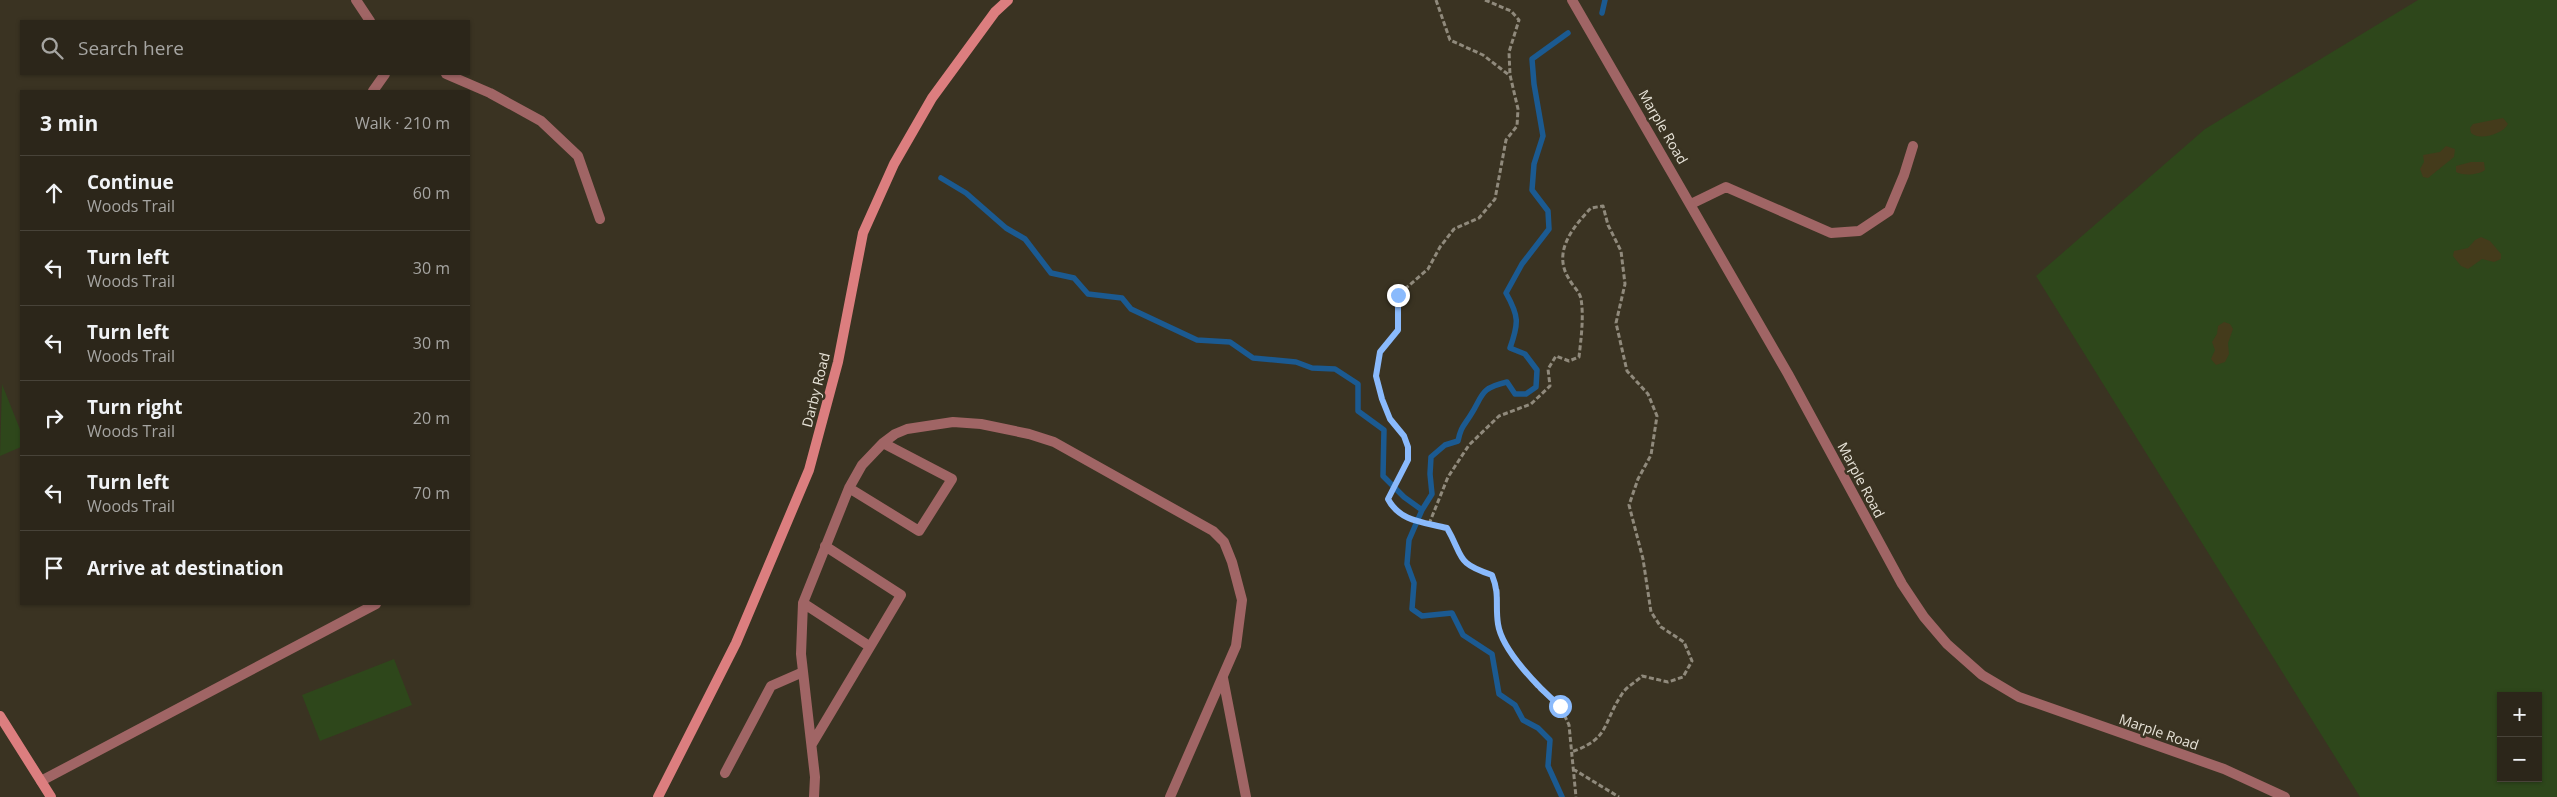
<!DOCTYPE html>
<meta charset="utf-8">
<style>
:root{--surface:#2c261a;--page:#383227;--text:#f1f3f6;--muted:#a6a5a2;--line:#484339}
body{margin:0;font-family:"Open Sans",sans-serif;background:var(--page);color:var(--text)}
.controls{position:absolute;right:15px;bottom:15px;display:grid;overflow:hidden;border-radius:0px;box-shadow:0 1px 4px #0004}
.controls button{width:45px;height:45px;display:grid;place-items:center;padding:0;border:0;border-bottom:1px solid var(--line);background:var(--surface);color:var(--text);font:25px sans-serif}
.stop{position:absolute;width:15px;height:15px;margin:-11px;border:4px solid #8abafc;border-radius:50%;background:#fff}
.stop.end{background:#8abafc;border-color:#fff;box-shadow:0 1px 5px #0008}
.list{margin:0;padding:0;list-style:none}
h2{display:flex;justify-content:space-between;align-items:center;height:65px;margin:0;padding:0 20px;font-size:21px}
h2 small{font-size:16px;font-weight:400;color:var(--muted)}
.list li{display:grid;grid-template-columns:32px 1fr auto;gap:15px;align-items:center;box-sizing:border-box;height:75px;padding:0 20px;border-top:1px solid var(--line)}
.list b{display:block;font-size:19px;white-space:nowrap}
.list p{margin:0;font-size:16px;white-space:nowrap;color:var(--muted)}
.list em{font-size:16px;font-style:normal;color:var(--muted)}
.icon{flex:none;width:28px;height:28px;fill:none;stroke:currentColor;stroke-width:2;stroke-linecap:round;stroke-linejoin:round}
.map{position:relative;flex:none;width:2557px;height:797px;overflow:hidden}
.search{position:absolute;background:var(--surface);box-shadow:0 1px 4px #0004;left:20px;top:20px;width:450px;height:55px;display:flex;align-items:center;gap:12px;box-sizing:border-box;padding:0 18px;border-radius:0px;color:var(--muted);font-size:19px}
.panel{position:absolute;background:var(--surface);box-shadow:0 1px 4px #0004;left:20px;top:90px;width:450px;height:515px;border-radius:0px}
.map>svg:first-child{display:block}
</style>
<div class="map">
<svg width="2557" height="797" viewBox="0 0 2557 797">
<rect width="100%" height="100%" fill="#3a3322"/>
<path fill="#2e471b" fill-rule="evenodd" d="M2418,0H2557V797H2360L2036,276L2205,129ZM2501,696H2538V778H2501Z
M2,384L21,432V447L0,456Z
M394,659L412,705L320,741L302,695Z"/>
<path fill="#443b1b" d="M2503,118L2508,124C2503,134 2480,141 2471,133L2470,128L2473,124Z
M2446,146L2455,149L2454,157L2428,178L2423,177L2420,169L2424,162L2423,155L2440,152Z
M2471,162H2484L2485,170C2479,175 2462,176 2456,172V166Z
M2481,237L2490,241L2501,254V259L2494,262L2482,259L2468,269L2461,266L2453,256L2454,251L2468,248L2475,240Z
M2224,322L2230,324L2233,329L2228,343L2229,354L2225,362L2216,365L2211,359L2215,350L2212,342L2217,334L2218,326Z"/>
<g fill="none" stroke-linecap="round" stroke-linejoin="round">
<path stroke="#1b5a91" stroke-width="5.5" d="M1602,13L1605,0
M941,178L966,193L1006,228L1025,239L1051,273L1074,278L1088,294L1122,298L1131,309L1197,340L1230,342L1253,358L1296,362L1312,368L1335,369L1358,384V411L1384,430L1383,476L1404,497L1422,510L1409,540L1407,564L1414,583L1412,609L1422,616L1452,613L1463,635L1492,654L1499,694L1515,705L1523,720L1538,728L1550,740L1548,766L1562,797
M1422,510L1432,494L1430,474L1431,457L1445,445L1458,441C1461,427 1463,427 1470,416C1484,395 1478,389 1507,382L1515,394H1526L1536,387L1537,370L1525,354L1510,348C1519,323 1519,316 1506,293L1522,264L1549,229L1548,211L1532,190L1534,164L1543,136L1534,84L1532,59L1568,33"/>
<path stroke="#908a7c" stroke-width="3" stroke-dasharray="5 2.5" stroke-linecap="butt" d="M1436,0L1450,40L1483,55L1509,75
M1485,0L1511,11L1519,20L1509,52L1510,75L1518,109L1517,126L1506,140L1495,199L1479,218L1454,229L1440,247L1428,269L1398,295V330L1380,352L1376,376L1381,399L1390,419L1404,436L1408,447V460L1388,499C1400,522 1424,522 1447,528C1464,556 1455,563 1492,575L1498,590L1497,625L1513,657L1538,688L1560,706L1569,725L1576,797
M1429,524L1448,477L1469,445L1499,416L1531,404L1550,386L1548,369L1556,356L1569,361L1579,357C1581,339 1584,317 1581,299C1580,292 1572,285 1569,279C1552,252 1573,227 1591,208L1603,206L1608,225L1621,251L1625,284L1616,323L1627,371L1648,394L1657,416L1651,455L1638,479L1629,505L1643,559L1651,612L1661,627L1684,642L1692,661L1683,677L1668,682L1642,676C1636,682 1626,687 1622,694C1602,724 1610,739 1571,752
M1573,769L1619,797"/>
<path stroke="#a06565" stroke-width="10" d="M1691,204L1726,187L1831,233L1859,231L1889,211L1904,175L1913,146
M849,488L919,531L952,479L883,443
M803,603L869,646
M1223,678L1246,797
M812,744L901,595L825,546
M725,773L771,686L803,672
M41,781L376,604
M814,797L815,777L801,654L803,603L849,488L862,465L883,443L895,434L907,429L953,422L981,424L1029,434L1054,442L1213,531L1224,542L1232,562L1242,600L1236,646L1170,797"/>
<path stroke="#a06565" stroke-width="10" d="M356,0L370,21
M446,74L490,93L541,121L578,156L600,219
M373,91L385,74"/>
<path stroke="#a06565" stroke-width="10" d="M1572,0L1788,374L1902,584L1924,617L1947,644L1982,675L2019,697L2224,769L2285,797"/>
<path stroke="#dc7e7f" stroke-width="10" d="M0,716L51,797
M658,797L736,643L809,470L838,362L863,233L894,164L932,98L995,12L1008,0"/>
</g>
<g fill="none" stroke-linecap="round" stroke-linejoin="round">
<path stroke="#8abafc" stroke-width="6" d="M1398,295V330L1380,352L1376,376L1382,399L1390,419L1404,436L1408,447V460L1388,499C1400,522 1424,522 1447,528C1464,557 1455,563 1492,575C1500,595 1495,604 1498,624C1502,651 1540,689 1560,706"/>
</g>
<g text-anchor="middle" stroke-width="5" stroke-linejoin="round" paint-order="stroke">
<g font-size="14" fill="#e7e3d8" stroke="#3a3322">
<text transform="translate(1663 127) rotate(60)" y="5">Marple Road</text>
<text transform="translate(816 390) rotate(-76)" y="5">Darby Road</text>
<text transform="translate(1861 480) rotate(62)" y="5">Marple Road</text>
<text transform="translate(2159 732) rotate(19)" y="5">Marple Road</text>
</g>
</g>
</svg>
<div class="controls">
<button>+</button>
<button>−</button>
</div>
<div class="stop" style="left:1560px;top:706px"></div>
<div class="stop end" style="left:1398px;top:295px"></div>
<div class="search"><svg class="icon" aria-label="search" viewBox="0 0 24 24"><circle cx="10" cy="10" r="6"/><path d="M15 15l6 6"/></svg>Search here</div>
<section class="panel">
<h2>3 min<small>Walk · 210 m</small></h2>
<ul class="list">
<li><svg class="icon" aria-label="ahead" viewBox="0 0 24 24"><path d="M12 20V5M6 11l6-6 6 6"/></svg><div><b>Continue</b><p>Woods Trail</p></div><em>60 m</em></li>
<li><svg class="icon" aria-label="left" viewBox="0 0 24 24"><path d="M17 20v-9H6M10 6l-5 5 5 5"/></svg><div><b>Turn left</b><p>Woods Trail</p></div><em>30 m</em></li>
<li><svg class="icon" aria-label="left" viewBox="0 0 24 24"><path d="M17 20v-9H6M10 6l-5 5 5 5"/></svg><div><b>Turn left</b><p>Woods Trail</p></div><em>30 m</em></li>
<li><svg class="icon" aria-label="right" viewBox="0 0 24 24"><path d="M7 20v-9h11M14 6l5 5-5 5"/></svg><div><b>Turn right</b><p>Woods Trail</p></div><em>20 m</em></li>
<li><svg class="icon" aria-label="left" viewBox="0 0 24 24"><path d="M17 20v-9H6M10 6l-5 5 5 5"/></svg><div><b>Turn left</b><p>Woods Trail</p></div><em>70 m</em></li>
<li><svg class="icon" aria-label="arrive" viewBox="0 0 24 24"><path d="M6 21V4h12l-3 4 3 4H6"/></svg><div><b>Arrive at destination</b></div></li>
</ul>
</section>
</div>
